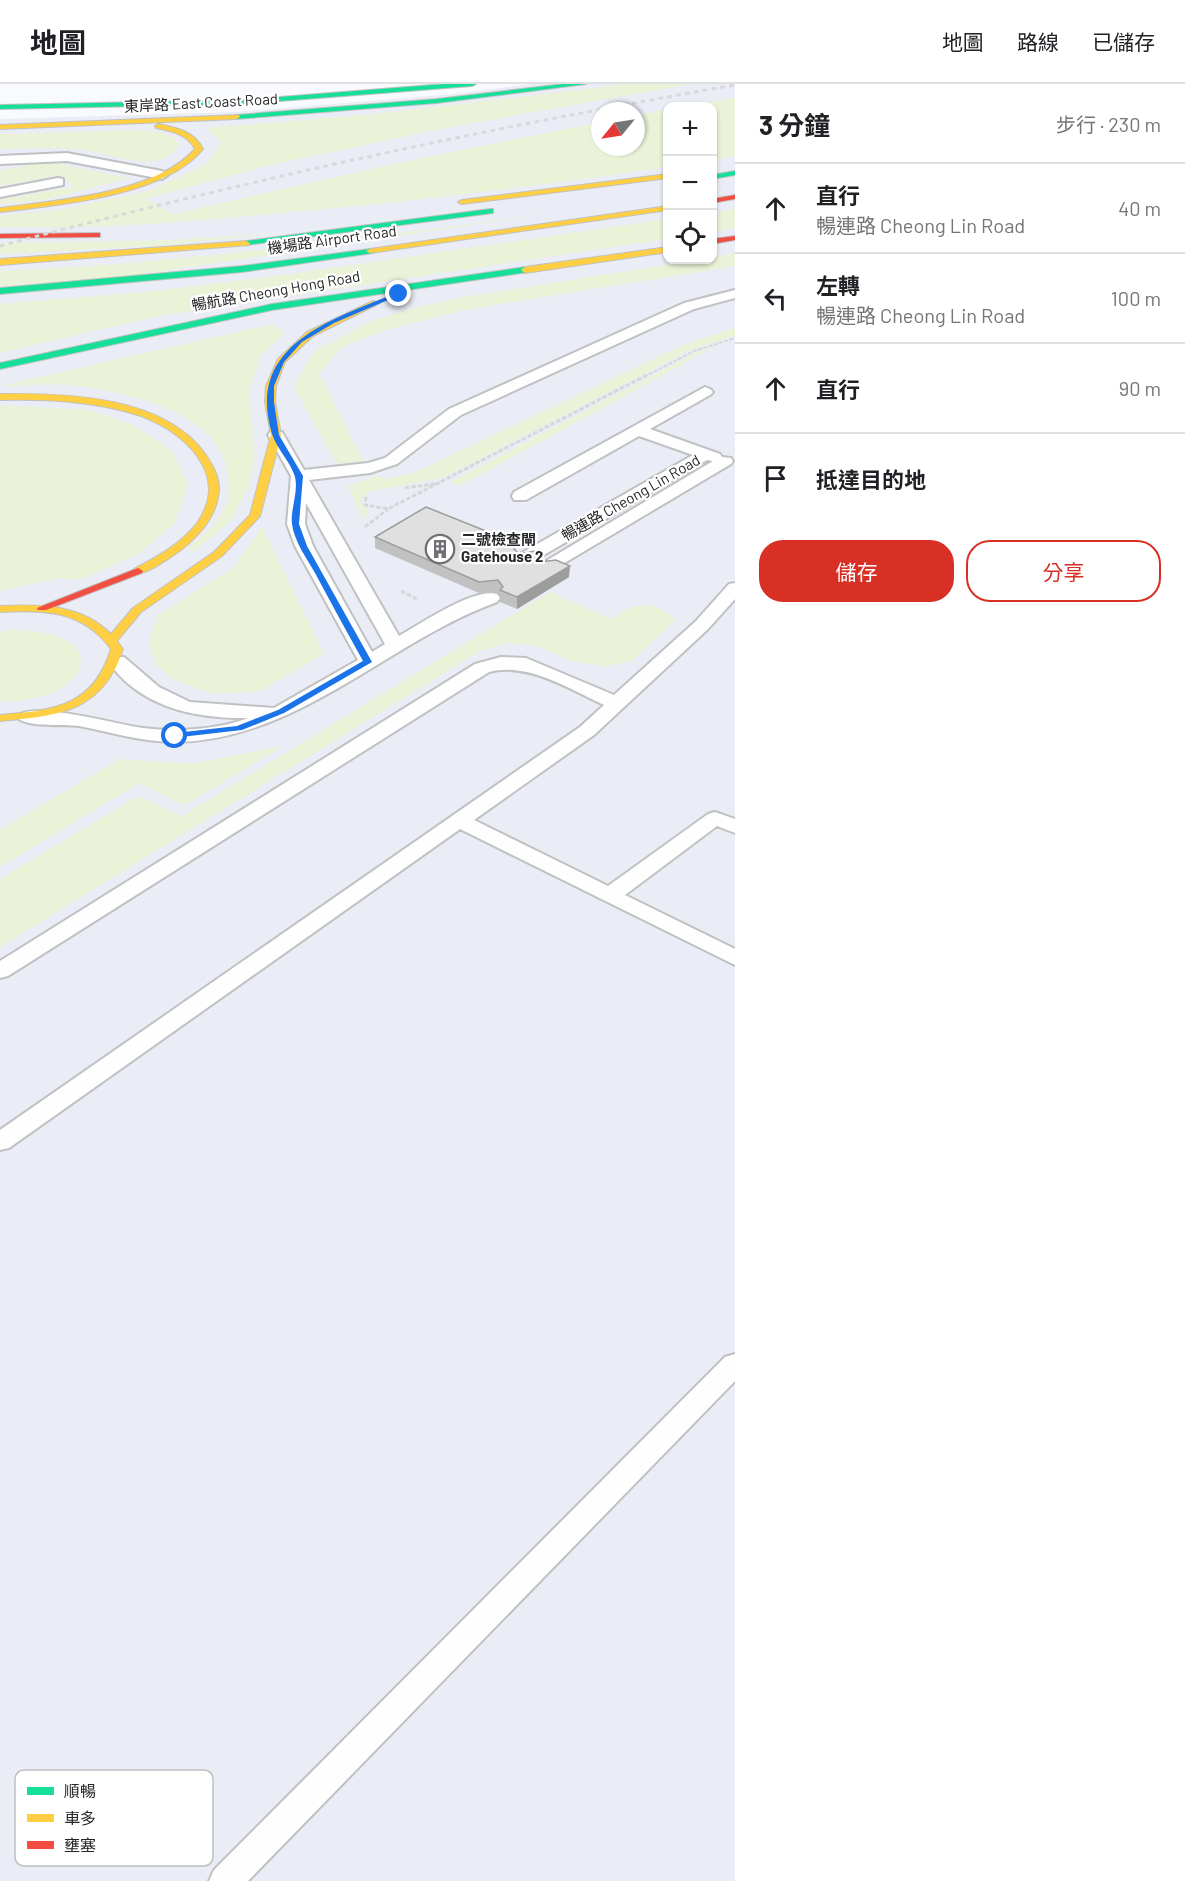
<!DOCTYPE html>
<html lang="zh-TW">
<meta charset="utf-8">
<style>
:root{--surface:#fff;--page:#f2f2f2;--text:#202124;--muted:#757577;--line:#e0e0e0;--accent:#d93025}
body{margin:0;font-family:Barlow,"Noto Sans TC",sans-serif;background:var(--page);color:var(--text)}
.controls{position:absolute;right:18px;top:18px;display:grid;overflow:hidden;border-radius:12px;box-shadow:0 2px 4px #0004}
.controls button{width:54px;height:54px;display:grid;place-items:center;padding:0;border:0;border-bottom:2px solid var(--line);background:var(--surface);color:var(--text);font:30px sans-serif}
.compass{position:absolute;left:591px;top:18px;width:54px;height:54px;border-radius:50%;background:var(--surface);box-shadow:0 2px 4px #0004;rotate:240deg}
.stop{position:absolute;width:18px;height:18px;margin:-14px;border:4px solid #1a73e8;border-radius:50%;background:#fff}
.stop.end{background:#1a73e8;border-color:#fff;box-shadow:0 2px 6px #0008}
.list{margin:0;padding:0;list-style:none}
h2{display:flex;justify-content:space-between;align-items:center;height:78px;margin:0;padding:0 24px;font-size:26px}
h2 small{font-size:20px;font-weight:400;color:var(--muted)}
.list li{display:grid;grid-template-columns:39px 1fr auto;gap:18px;align-items:center;box-sizing:border-box;height:90px;padding:0 24px;border-top:2px solid var(--line)}
.list b{display:block;font-size:22px;white-space:nowrap}
.list p{margin:0;font-size:20px;white-space:nowrap;color:var(--muted)}
.list em{font-size:20px;font-style:normal;color:var(--muted)}
.actions{display:flex;gap:12px;padding:18px 24px}
.actions a{flex:1;padding:14px 0;border:2px solid var(--accent);border-radius:24px;text-align:center;font-size:21px;color:var(--accent)}
.actions .main{background:var(--accent);color:#fff}
.icon{flex:none;width:33px;height:33px;fill:none;stroke:currentColor;stroke-width:2;stroke-linecap:round;stroke-linejoin:round}
.map{position:relative;flex:none;width:735px;height:1797px;overflow:hidden}
header{display:flex;align-items:center;gap:36px;box-sizing:border-box;height:84px;padding:0 30px;background:var(--surface);border-bottom:2px solid var(--line)}
header strong{font-size:28px}
nav{display:flex;gap:33px;margin-inline-start:auto;font-size:21px}
main{display:flex}
aside{flex:1;background:var(--surface)}
.map>svg:first-child{display:block}
</style>
<header>
<strong>地圖</strong>
<nav><a>地圖</a><a>路線</a><a>已儲存</a></nav>
</header>
<main>
<div class="map">
<svg width="735" height="1797" viewBox="0 0 735 1797">
<rect width="100%" height="100%" fill="#f9fafd"/>
<path fill="#eaedf5" fill-rule="evenodd" d="M532,0H735V1797H0V35L236,28L453,10ZM668,22H712V176H668ZM600,27H636V63H600Z"/>
<path fill="#eaf2d8" d="M628,0H691L440,45L271,81L145,115L173,130L394,80L600,38V63H636V31L667,25V83C542,102 416,117 290,128C193,137 97,146 0,143V132L64,125L149,107L208,79L221,59L207,44L374,30Z
M735,14V72L713,76L712,22H684Z
M138,46L161,48L175,54L179,62C157,92 113,69 83,66C56,63 27,65 0,65V50Z
M49,78L129,94L45,116L0,120V115L74,103L62,91L0,102V86Z
M735,125V144L713,148V128Z
M552,129L129,192L0,202V187C185,179 369,153 552,129Z
M667,135V155L158,232L0,269V220L145,208L290,190Z
M274,149L171,161L0,170V159L169,156Z
M735,169V182L464,226L386,246L342,263L319,289L363,377L337,380L294,303L313,268L369,238L409,225L458,214L696,176H712L713,173Z
M273,240L285,249L261,271L249,305L255,374L249,401L231,437L193,468L187,465C219,436 235,428 226,382C215,325 116,306 69,301C46,299 22,302 0,302Z
M735,244V252L692,265L442,394L369,408L361,414L362,421L370,426L363,436L348,402L378,391L384,395L414,389L683,261Z
M712,264L460,402L450,398L695,269Z
M0,321L89,326L133,341L172,367L188,400L175,439L138,470L80,496L59,494L0,507Z
M262,443L324,570L260,607L214,610L174,596L155,580L149,556L158,531L233,484Z
M550,508L610,535C639,518 648,515 676,535L632,577L605,582L575,578L534,561L507,559L480,567L0,863V795L138,712L182,732Z
M12,546C123,547 87,621 0,617V548Z
M283,662L185,721L139,699L0,783V746L120,675L192,680Z"/>
<g fill="none" stroke-linecap="round" stroke-linejoin="round">
<g stroke="#c0c1c3" stroke-width="4">
<path id="lane" d="M67,69L162,87L168,91L162,95L67,77L0,80V72Z
M58,94L63,95V101L0,113V105Z
M735,206V214L694,225L461,331L397,380L370,389L309,396L399,552C421,540 472,504 497,510L500,514L497,518C387,558 298,657 174,658C141,658 111,648 79,642C65,640 25,644 17,633C30,615 121,642 143,644C176,648 216,646 248,634C195,635 139,623 108,577L110,573H124L159,603L190,618L274,624L358,576L295,462L287,440L291,392L268,351L270,348H282L304,386L368,379L385,374L449,325L684,219ZM306,419L385,560L372,568L313,462L305,440Z
M705,303L710,305L713,308L710,311L650,345L720,370L722,373L731,374L733,377L731,380L551,487H539L536,483L713,377L707,376L530,479H518L515,475L518,471L693,371L639,352L526,416H514L512,412L514,408Z
M735,499V515L708,545L594,651L474,736L608,802L708,730L715,728L735,735V749L717,742L625,811L735,865V881L460,745L9,1064L0,1066V1046L580,643L604,621C569,605 528,578 489,588L8,892L0,894V877L475,580L501,573L526,574L614,611L696,537L729,500Z
M735,1270V1297L248,1797H209L214,1786L725,1273Z"/>
</g>
<g stroke="#c0c1c3" stroke-width="2">
<path id="fast" d="M445,0H476L472,2L240,20L0,25V21L240,16Z
M564,0H586L437,19L236,35L232,33L236,31L437,15Z
M735,87V91L712,95V91Z
M490,125H493V129L246,161L242,159L246,157Z
M370,165H373V169L242,188L0,210V204L242,182Z
M525,183L529,186L528,188L272,226L0,285V279L272,220Z"/>
</g>
<g stroke="#c0c1c3" stroke-width="2">
<path id="slow" d="M239,31L240,33L236,35L0,45V41Z
M159,40C177,44 194,47 203,65C165,112 58,121 0,128V124C58,116 154,110 195,65C187,50 171,47 156,44L155,42Z
M668,90V94L462,120L458,118L462,116Z
M668,122V126L370,169L366,167L370,165Z
M246,157L250,159L249,161L0,181V175Z
M668,163V168L525,189L521,186L525,183Z
M373,217L380,219L313,252L285,278L276,302L275,318L281,351L260,432L222,472L141,528L117,557L123,565C103,628 58,632 0,637V631C54,626 93,623 111,565C82,526 45,526 0,528V522C40,520 81,520 111,550L133,524L214,468L250,431L271,351L265,318L266,302L278,275L307,248Z
M0,310C66,309 165,312 206,371C213,382 219,392 219,405C218,434 194,458 171,473C161,479 146,491 134,489V485C157,473 181,460 197,439C231,391 185,348 141,332C96,317 47,315 0,316Z"/>
</g>
<g stroke="#c0c1c3" stroke-width="2">
<path id="jam" d="M735,111V115L712,119V115Z
M100,149V153H97L0,154V150Z
M735,152V156L712,160V155Z
M138,484L143,487L142,489L46,526H38L37,524Z"/>
</g>
<path stroke="#d7d7d8" stroke-width="2" stroke-dasharray="4 1.5" stroke-linecap="butt" d="M644,293L694,267L735,254"/>
<path stroke="#d7d7d8" stroke-width="3" stroke-dasharray="4.5 2" stroke-linecap="butt" d="M405,404L440,399
M366,413L365,421L388,425L647,291
M365,443L388,425
M401,507L417,515"/>
<use href="#lane" fill="#fefeff" fill-rule="evenodd"/>
<use href="#fast" fill="#16e098" fill-rule="evenodd"/>
<use href="#slow" fill="#ffcf43" fill-rule="evenodd"/>
<use href="#jam" fill="#f24e42" fill-rule="evenodd"/>
<path stroke="#d9d9d9" stroke-width="3" stroke-dasharray="4.5 4.5" stroke-linecap="butt" d="M0,162C243,97 487,44 735,1"/>
</g>
<path fill="#c1c1c1" d="M375,453L516,459V466L519,470L537,476L540,478L569,493L517,525L500,518V512L497,508L479,509L375,464Z"/>
<path fill="#9d9d9d" d="M570,482L569,493L517,525V513Z"/>
<path fill="#e0e0e0" stroke="#9d9d9d" stroke-width="1.5" d="M426,423L516,459L513,464L519,470L535,467L538,468L535,473L540,478L556,476L570,482L517,513L500,506L503,503L498,496L479,498L375,453Z"/>
<path fill="#1a73e8" d="M396,209L402,210L334,239L302,258L284,278L274,302V318L279,351L303,392L299,440L307,462L372,578L284,629L242,646L172,654L175,649L237,642L278,626L363,577C347,548 331,519 315,489C307,475 294,457 292,440C290,425 300,405 294,390C289,376 277,365 272,350C245,260 332,236 396,209Z"/>
<defs>
<g id="building-ring" transform="scale(1.5)"><circle r="9.5" fill="#fff" stroke="#6f7073" stroke-width="1.5"/><path d="M-4-6H4V6H1V3H-1V6H-4ZM-2.5-4.3h1.7v1.8h-1.7ZM.8-4.3h1.7v1.8H.8ZM-2.5-1h1.7V.8h-1.7ZM.8-1h1.7V.8H.8Z" fill="#6f7073"/></g>
</defs>
<g fill-rule="evenodd">
<use href="#building-ring" x="440" y="465"/>
</g>
<g text-anchor="middle" stroke-width="4.5" stroke-linejoin="round" paint-order="stroke">
<g font-size="15" fill="#252628" stroke="#fff">
<text transform="translate(201 19) rotate(-3)" y="5">東岸路 East Coast Road</text>
<text transform="translate(332 156) rotate(-8)" y="5">機場路 Airport Road</text>
<text transform="translate(276 207) rotate(-10)" y="5">暢航路 Cheong Hong Road</text>
<text transform="translate(631 414) rotate(-30)" y="5">暢連路 Cheong Lin Road</text>
</g>
<g font-size="15" font-weight="bold" fill="#252628" stroke="#fff" text-anchor="start">
<text x="461" y="461">二號檢查閘<tspan x="461" dy="17">Gatehouse 2</tspan></text>
</g>
</g>
<rect x="15" y="1686" width="198" height="96" rx="9" fill="#fff" stroke="#bebebe" stroke-width="1.5"/>
<rect x="27" y="1703" width="27" height="8" fill="#16e098"/>
<rect x="27" y="1730" width="27" height="8" fill="#ffcf43"/>
<rect x="27" y="1757" width="27" height="8" fill="#f24e42"/>
<g font-size="16" fill="#252628">
<text x="64" y="1713">順暢</text>
<text x="64" y="1740">車多</text>
<text x="64" y="1767">壅塞</text>
</g>
</svg>
<div class="controls">
<button>+</button>
<button>−</button>
<button><svg class="icon" aria-label="locate" viewBox="0 0 24 24"><circle cx="12" cy="12" r="6"/><path d="M12 2v4M12 18v4M2 12h4M18 12h4"/></svg></button>
</div>
<svg class="compass" viewBox="-18 -18 36 36"><path d="M0-13l5 13h-10z" fill="#e53935"/><path d="M0 13l5-13h-10z" fill="#757577"/></svg>
<div class="stop" style="left:175px;top:652px"></div>
<div class="stop end" style="left:399px;top:210px"></div>
</div>
<aside>
<h2>3 分鐘<small>步行 · 230 m</small></h2>
<ul class="list">
<li><svg class="icon" aria-label="ahead" viewBox="0 0 24 24"><path d="M12 20V5M6 11l6-6 6 6"/></svg><div><b>直行</b><p>暢連路 Cheong Lin Road</p></div><em>40 m</em></li>
<li><svg class="icon" aria-label="left" viewBox="0 0 24 24"><path d="M17 20v-9H6M10 6l-5 5 5 5"/></svg><div><b>左轉</b><p>暢連路 Cheong Lin Road</p></div><em>100 m</em></li>
<li><svg class="icon" aria-label="ahead" viewBox="0 0 24 24"><path d="M12 20V5M6 11l6-6 6 6"/></svg><div><b>直行</b></div><em>90 m</em></li>
<li><svg class="icon" aria-label="arrive" viewBox="0 0 24 24"><path d="M6 21V4h12l-3 4 3 4H6"/></svg><div><b>抵達目的地</b></div></li>
</ul>
<div class="actions"><a class="main">儲存</a><a>分享</a></div>
</aside>
</main>
